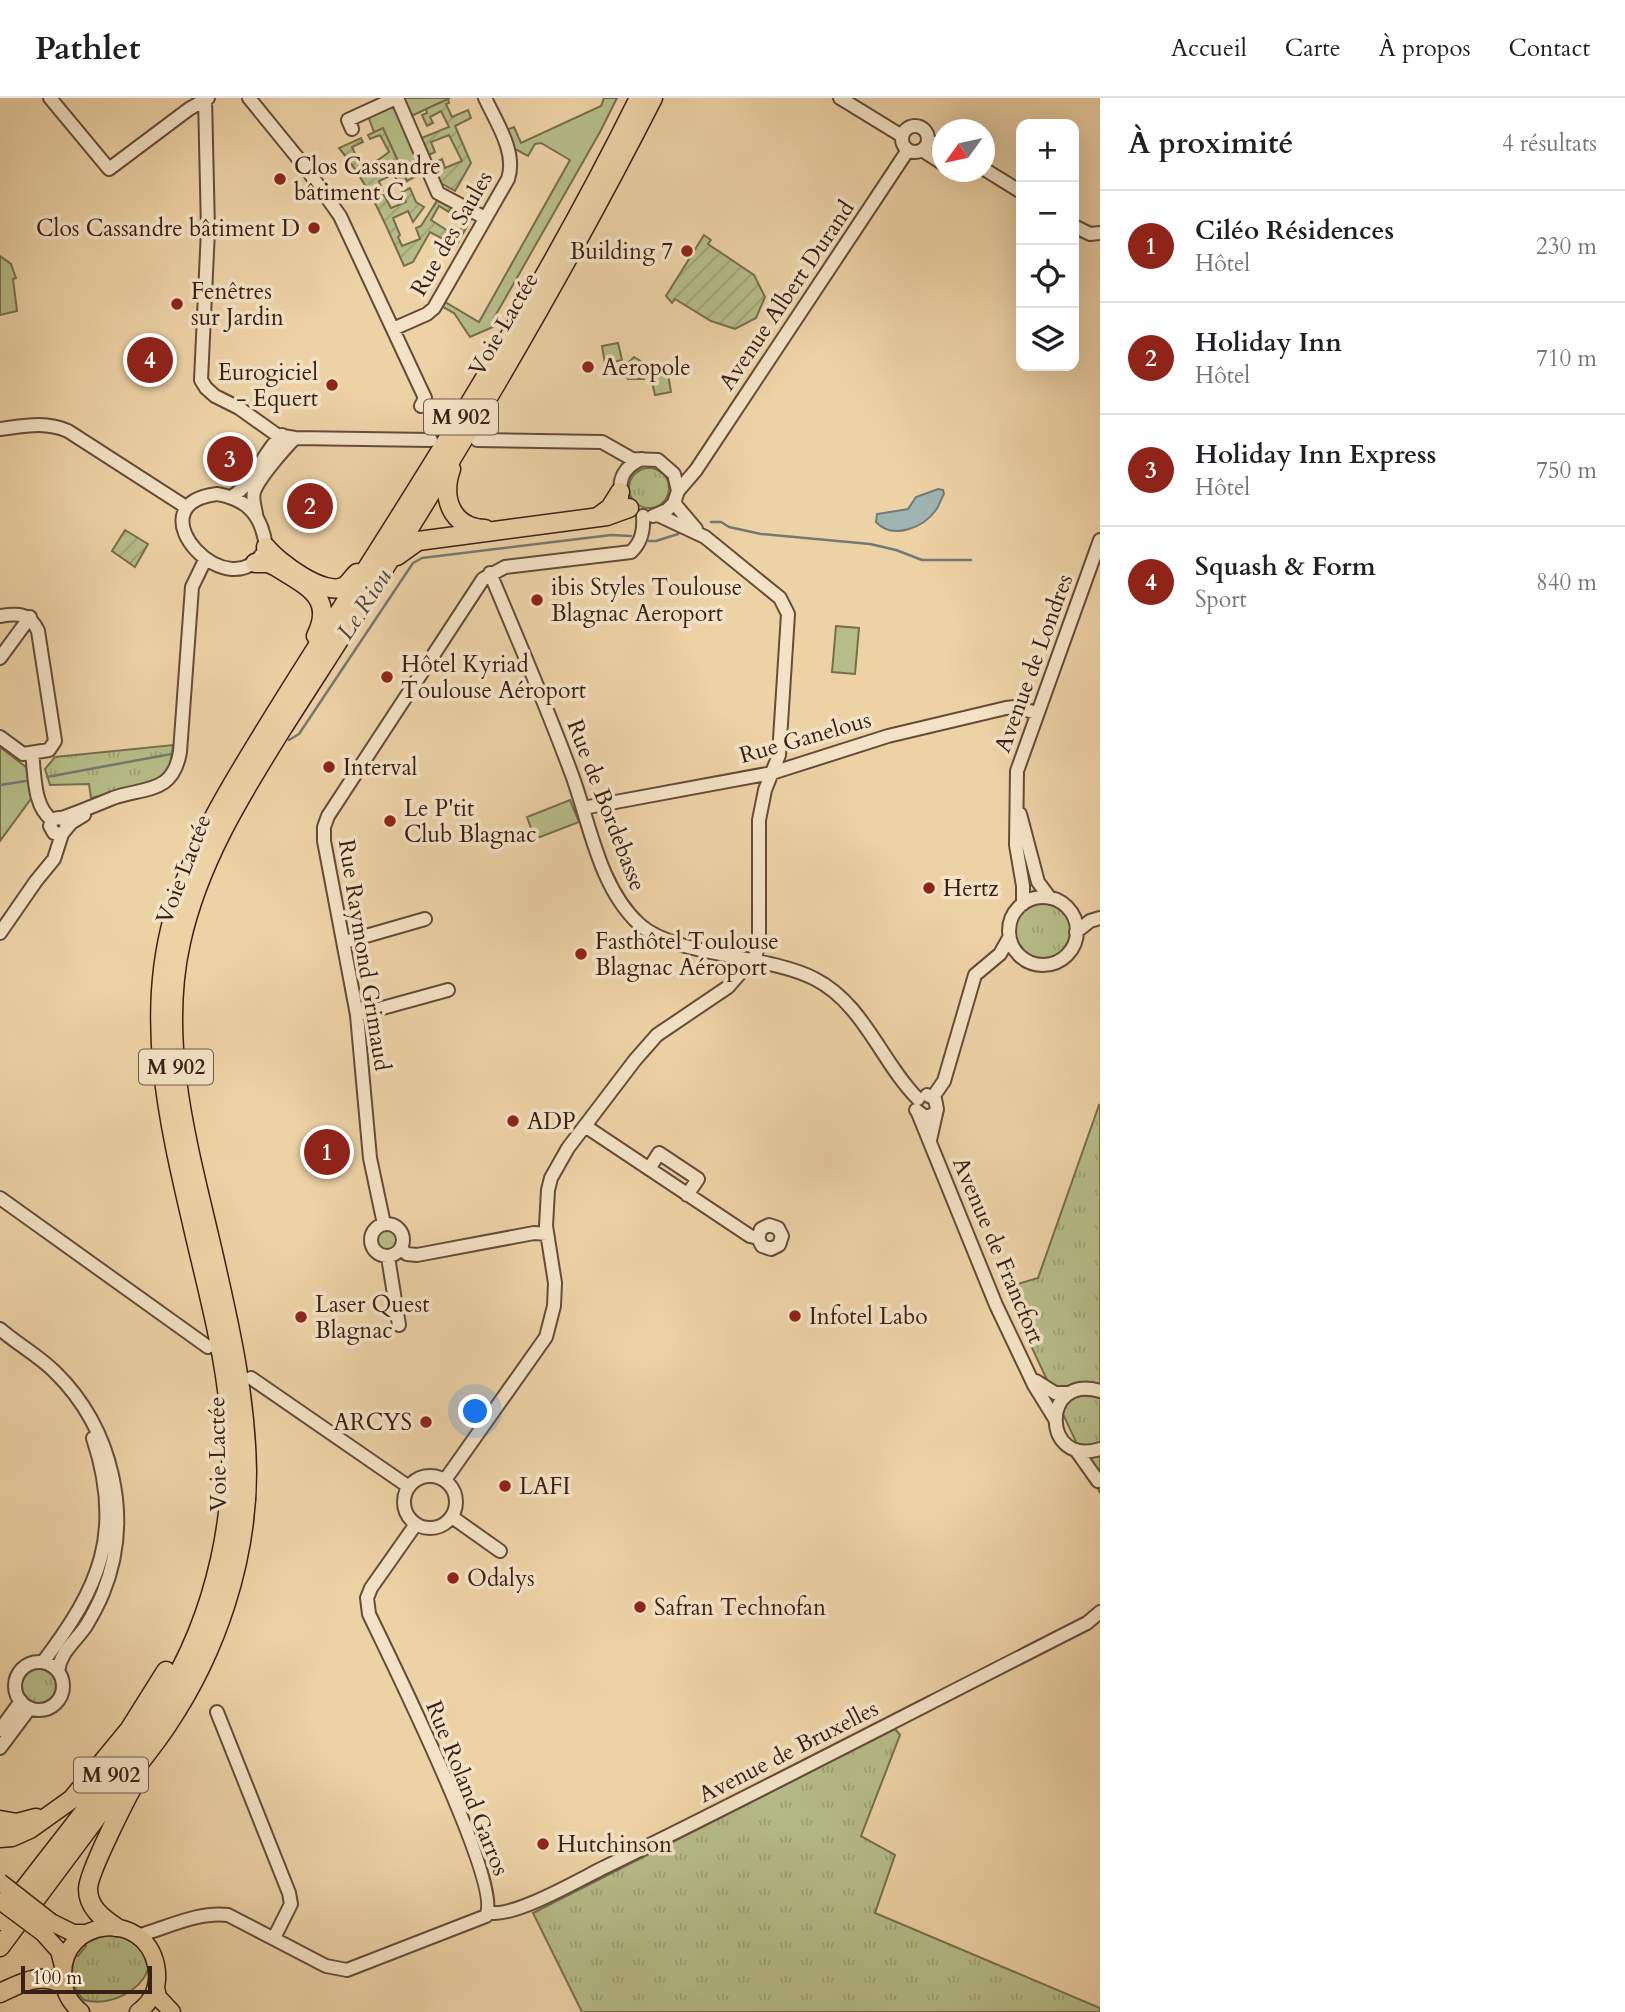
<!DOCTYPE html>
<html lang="fr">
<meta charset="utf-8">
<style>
:root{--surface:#fff;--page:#f2f2f2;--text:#202124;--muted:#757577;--line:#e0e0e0;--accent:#8f2418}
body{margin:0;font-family:Cardo,serif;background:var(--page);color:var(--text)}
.controls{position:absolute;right:21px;top:21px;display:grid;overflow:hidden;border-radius:14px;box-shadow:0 7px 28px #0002}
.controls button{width:63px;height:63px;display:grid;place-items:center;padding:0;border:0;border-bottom:2px solid var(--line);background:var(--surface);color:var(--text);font:35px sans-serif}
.compass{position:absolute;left:932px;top:21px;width:63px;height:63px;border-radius:50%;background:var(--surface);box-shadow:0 7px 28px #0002;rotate:237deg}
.scale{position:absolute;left:21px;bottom:18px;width:131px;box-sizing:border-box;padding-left:7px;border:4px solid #382015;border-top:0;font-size:19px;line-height:24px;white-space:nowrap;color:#382015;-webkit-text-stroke:5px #f3e2c5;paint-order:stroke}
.you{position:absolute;left:476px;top:1314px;width:24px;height:24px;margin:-18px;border:5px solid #fff;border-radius:50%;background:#1a73e8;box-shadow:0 0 0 10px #1a73e833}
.badge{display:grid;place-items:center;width:46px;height:46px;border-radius:50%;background:var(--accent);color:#fff;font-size:23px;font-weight:700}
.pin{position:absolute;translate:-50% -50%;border:4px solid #fff;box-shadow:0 2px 7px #0006}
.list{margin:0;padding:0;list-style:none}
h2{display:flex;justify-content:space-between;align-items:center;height:91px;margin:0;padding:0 28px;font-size:30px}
h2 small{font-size:23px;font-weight:400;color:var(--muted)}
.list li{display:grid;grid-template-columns:46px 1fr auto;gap:21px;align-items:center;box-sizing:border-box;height:112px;padding:0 28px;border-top:2px solid var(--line)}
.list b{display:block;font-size:26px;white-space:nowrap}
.list p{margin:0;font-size:23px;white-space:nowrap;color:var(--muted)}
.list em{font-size:23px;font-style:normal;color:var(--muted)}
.icon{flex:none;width:38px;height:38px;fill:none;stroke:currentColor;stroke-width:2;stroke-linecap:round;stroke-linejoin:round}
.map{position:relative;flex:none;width:1100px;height:1914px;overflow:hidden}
header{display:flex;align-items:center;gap:42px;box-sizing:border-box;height:98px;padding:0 35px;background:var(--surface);border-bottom:2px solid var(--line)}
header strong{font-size:33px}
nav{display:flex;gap:38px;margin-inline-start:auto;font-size:24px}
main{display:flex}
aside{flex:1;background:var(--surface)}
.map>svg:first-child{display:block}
</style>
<header>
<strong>Pathlet</strong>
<nav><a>Accueil</a><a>Carte</a><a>À propos</a><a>Contact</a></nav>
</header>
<main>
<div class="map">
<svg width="1100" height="1914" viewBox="0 0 1100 1914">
<defs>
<pattern id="grass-tufts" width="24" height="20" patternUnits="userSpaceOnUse" patternTransform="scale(1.75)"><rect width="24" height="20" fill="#b6bd88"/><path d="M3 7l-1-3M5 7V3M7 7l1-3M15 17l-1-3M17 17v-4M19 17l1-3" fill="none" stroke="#9da274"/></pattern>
<pattern id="garden-furrows" width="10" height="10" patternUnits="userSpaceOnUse" patternTransform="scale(1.75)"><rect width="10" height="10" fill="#b6bd88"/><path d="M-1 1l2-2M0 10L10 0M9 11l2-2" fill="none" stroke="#9da274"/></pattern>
</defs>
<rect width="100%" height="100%" fill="#edd2a6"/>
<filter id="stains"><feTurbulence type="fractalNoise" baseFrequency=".00286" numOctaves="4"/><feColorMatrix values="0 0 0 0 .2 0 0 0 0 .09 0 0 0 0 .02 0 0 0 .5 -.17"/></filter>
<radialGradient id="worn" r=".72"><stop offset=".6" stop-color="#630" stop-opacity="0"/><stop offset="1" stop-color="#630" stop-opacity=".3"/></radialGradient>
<path fill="url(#grass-tufts)" stroke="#776e4e" stroke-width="2" d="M618,245L622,262L605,266L602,248Z
M634,259L647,267L644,281H628L623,270Z
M668,276L671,294L655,297L651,279Z
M629 390a20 20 0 1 1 40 0a20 20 0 1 1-40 0Z
M173,647L169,674L155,685L91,700L89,686L50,687L45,671L55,659Z
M1015 832a28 28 0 1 1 56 0a28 28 0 1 1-56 0Z
M1099,1007L1100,1008V1395L1004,1190L1038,1180Z
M375 1143a11 11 0 1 1 22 0a11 11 0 1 1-22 0Z
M22 1588a17 17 0 1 1 34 0a17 17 0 1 1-34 0Z
M895,1631L900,1637L861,1738L895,1757L875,1815L1100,1910V1914H582L533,1815Z
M115,1836C186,1856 129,1914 84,1902C71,1890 70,1873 75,1857L78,1858L86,1848L84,1846L104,1837Z"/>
<path fill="#b6bd88" stroke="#776e4e" stroke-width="2" d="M406,0H450L409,19L404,2Z
M604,0H617L600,34L494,220L502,225L470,239L454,215L443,209L445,204L479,224L570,62L541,45L535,46L528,58L515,51L506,32L514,29L521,45L601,8Z
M393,6L424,74L407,83L383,31L374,34L368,18Z
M0,158L11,166L16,180L13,181L17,213L0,217Z
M836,528L859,530L855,576L832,574Z
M0,649L26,669L33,698L0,743Z
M570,702L579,724L535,741L527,719Z"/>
<path fill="url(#garden-furrows)" stroke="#776e4e" stroke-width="2" d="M448,1L449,5L446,6L452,19L468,12L471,20L455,28L471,65L455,93L439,84L431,67L442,61L445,70L462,63L449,37L431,44L435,54L427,58L419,41L449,29L441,13L430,19L433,25L427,28L422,17L427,15L426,11Z
M383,30L407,83L399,87L394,76L379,83L383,93L379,95L381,98L384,97L391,110L406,104L402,94L410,90L416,104L424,109L413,124L408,113L393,120L400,137L398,139L402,148L420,141L416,130L421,128L438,101L453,107L449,114L439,108L431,122L456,138L465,123L455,117L460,111L473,118L456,148L430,134L413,164L404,168C386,127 368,84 339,50L361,40L363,44L352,49L360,67L378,62L389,54L380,37L370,41L368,37Z
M704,137L711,142L708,146L754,177L765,199L756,220L735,231L711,223L675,201L672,205L666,198Z
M125,432L148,446L135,469L112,453Z"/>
<path fill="#9eb5b3" stroke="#757974" stroke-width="2" d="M938,391L943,392L944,396C941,401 939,408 936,412C923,430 893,442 876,424L877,416L908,411L916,399Z"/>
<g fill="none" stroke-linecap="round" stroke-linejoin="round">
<path stroke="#757974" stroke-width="2.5" d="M711,424H721L729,429L761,436L870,446L896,452L922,462H971
M649,443H656L678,436
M289,642L299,636L413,465L422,460L611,437L631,438
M47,679L171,656
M0,687L26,683"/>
<g stroke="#654c39" stroke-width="16">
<path id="minor" d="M50,0L109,71L189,11L208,0
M205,0L208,132L201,282L206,290L215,298L239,310L277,337L295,340L431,342
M249,0L306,70L340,118L425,300L421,308
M397,0L438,95L485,120
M840,0L902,38
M902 41a13 13 0 1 1 26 0a13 13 0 1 1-26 0Z
M352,31L348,22L396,0
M928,43L942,47
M922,52L942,65
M984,71L1021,94
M1074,128L1090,136L1100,135
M393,231L427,216L434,210L508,81C517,54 496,24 485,0
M0,331C24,328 45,323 68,333L186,409
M477,342L602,344L632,361L658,362L674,376L678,393L674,405L667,412L653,418
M678,393L696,372L908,52
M217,396C248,401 262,418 266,449C233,517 129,407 217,396Z
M231,399C256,385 261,355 282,337
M622,399C617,381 625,368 642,361
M674,405L696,431
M256,416C255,409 252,402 254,394C258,381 284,351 295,340
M490,475C518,542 547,609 572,677C590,726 599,789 639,826C675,859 767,856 815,881C864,906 881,964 918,1001
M0,518C18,515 30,515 38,533L55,643L49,652L23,656L0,639
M0,560L30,519
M32,655C35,677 33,708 52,722
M583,710L772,675L888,638L1006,610L1015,609L1037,615
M1020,716L1038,784L1050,800
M62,720C79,714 96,707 113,700C145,689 173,696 180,654L192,489L205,462
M67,729L64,721L58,720L52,722L50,728L54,735L62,736L71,725L84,717
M1009 833a34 34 0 1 1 68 0a34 34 0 1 1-68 0Z
M1023,806V788L1016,747L1017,673L1100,442
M1076,834L1090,823L1100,820
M0,835L36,783L54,761L62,736
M345,844L425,821
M357,917L448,892
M927,997L935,1001L937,1011L930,1042
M933,999L944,983L975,877L1000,856L1009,840
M916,1012L924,1018H930L936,1014
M918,1015L996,1207L1034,1287L1055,1321
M585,1028L750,1138L758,1140L762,1148L771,1151L779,1147L782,1138L778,1130L769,1127L761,1131L758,1140
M649,1071L659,1055L698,1081L687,1097
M0,1100L208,1249
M371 1142a16 16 0 1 1 32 0a16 16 0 1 1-32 0Z
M384,1126L370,1060L357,917L324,743V729L328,718L483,481L505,469L631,454C642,444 644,432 643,418
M401,1151L407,1156L417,1157L534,1135L547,1136
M388,1159L399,1227
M0,1231C17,1246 38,1257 55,1274C112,1330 134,1419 103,1495C98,1507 92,1518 86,1528C75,1544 61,1553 58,1573
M251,1280L409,1389
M1036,1283L1055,1295H1070
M1100,1293C1040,1275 1042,1370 1100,1351
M1076,1352L1098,1383
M404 1404a26 26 0 1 1 52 0a26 26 0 1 1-52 0Z
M445,1382L546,1239L554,1208L555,1185L546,1128L548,1092L551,1080L568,1050L635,962L657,937L728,889L756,857L759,838V722L765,692L779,657L788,516L780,500L705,439L658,417
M452,1419L500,1453
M43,1564C100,1489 124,1434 93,1340
M15 1588a24 24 0 1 1 48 0a24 24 0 1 1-48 0Z
M217,1614L289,1795L291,1806L274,1840
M0,1632L21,1603
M0,1650L30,1610
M488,1814C511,1822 582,1780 605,1769C767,1690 927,1606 1087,1525L1100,1514
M137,1838C166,1830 199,1813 228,1817L326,1868L347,1872L486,1818C503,1787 389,1558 369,1516L367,1500L371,1490L416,1426"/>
</g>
<g stroke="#382015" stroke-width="19">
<path id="major" d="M51,1824L73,1835H86
M43,1835L59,1853L63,1868
M156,1889L158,1899L172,1914
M81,1914C69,1904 63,1893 63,1877C62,1820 144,1811 156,1867C160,1887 154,1902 138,1914"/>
</g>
<g stroke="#382015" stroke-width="21">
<path id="highway" d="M451,371C441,399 451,430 485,431
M599,418L610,410L620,394
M266,449C278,464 325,500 345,488C349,485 353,479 357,475
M397,458L418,443L607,418L629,410
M255,465H268L275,468C304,487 336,498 316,538
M0,1722L17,1725L36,1720
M0,1740L12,1739L30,1731L72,1701L129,1632L166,1573
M0,1823C54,1750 115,1680 163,1602C217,1516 239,1411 229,1310C223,1246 205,1183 191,1121C168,1022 145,921 173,820C191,755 221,704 256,647C291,589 328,532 364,475C462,321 558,164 639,0
M116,1829C102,1820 88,1809 88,1791C88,1775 128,1696 138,1680
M0,1849C35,1802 70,1755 105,1708C126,1681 149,1655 168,1626C217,1553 247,1462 247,1374C246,1297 229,1224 212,1150C189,1051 158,946 181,844C198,766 240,698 282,631C317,576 353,521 387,466C482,314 572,159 653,0
M0,1895C22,1885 39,1874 63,1886"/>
</g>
<use href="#minor" stroke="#f3e2c5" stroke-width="12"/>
<use href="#major" stroke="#edd2a6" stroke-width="16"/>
<use href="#highway" stroke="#edd2a6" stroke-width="18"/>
<g stroke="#382015" stroke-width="19" stroke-linecap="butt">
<path id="major-bridge" d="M0,1784L51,1824
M0,1803L43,1835"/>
</g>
<use href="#major-bridge" stroke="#edd2a6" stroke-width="16"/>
</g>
<g fill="#8f2418" stroke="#f3e2c5" stroke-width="2.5">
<circle cx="280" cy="81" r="7"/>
<circle cx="314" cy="130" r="7"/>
<circle cx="687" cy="153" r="7"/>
<circle cx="177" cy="206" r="7"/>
<circle cx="588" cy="269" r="7"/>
<circle cx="332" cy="287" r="7"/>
<circle cx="537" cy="502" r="7"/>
<circle cx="387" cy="579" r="7"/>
<circle cx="329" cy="669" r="7"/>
<circle cx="390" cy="723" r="7"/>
<circle cx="929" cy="790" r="7"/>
<circle cx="581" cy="856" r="7"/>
<circle cx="513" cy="1023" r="7"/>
<circle cx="795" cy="1218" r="7"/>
<circle cx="301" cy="1219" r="7"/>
<circle cx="426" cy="1324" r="7"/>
<circle cx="505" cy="1388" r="7"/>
<circle cx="453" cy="1480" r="7"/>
<circle cx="640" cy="1509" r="7"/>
<circle cx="543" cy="1746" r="7"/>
</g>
<g text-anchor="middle" stroke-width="7" stroke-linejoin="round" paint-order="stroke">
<g fill="#f3e2c5" stroke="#705a4a" stroke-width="2">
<rect x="424" y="301.5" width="74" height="35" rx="5"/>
<rect x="139" y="951.5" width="74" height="35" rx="5"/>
<rect x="74" y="1659.5" width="74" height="35" rx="5"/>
</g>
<g font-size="21" font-weight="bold" fill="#382015">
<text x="461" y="326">M 902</text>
<text x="176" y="976">M 902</text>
<text x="111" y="1684">M 902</text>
</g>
<g font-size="23" fill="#382015" stroke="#f3e2c5" text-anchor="start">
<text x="294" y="76">Clos Cassandre<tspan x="294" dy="26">bâtiment C</tspan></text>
<text x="300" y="138" text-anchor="end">Clos Cassandre bâtiment D</text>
<text x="673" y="161" text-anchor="end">Building 7</text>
<text x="191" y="201">Fenêtres<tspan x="191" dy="26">sur Jardin</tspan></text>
<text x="602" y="277">Aeropole</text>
<text x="318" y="282" text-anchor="end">Eurogiciel<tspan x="318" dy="26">- Equert</tspan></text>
<text x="551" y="497">ibis Styles Toulouse<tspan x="551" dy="26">Blagnac Aeroport</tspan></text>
<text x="401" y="574">Hôtel Kyriad<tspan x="401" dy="26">Toulouse Aéroport</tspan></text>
<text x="343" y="677">Interval</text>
<text x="404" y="718">Le P'tit<tspan x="404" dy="26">Club Blagnac</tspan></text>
<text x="943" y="798">Hertz</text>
<text x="595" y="851">Fasthôtel Toulouse<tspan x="595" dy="26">Blagnac Aéroport</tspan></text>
<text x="527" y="1031">ADP</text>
<text x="315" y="1214">Laser Quest<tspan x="315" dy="26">Blagnac</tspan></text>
<text x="809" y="1226">Infotel Labo</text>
<text x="412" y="1332" text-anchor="end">ARCYS</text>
<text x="519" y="1396">LAFI</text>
<text x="467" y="1488">Odalys</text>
<text x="654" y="1517">Safran Technofan</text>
<text x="557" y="1754">Hutchinson</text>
</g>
<g font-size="23" fill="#382015" stroke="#f3e2c5">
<text transform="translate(451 135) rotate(-60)" y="8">Rue des Saules</text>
<text transform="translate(786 197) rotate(-56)" y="8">Avenue Albert Durand</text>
<text transform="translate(503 226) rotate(-60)" y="8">Voie Lactée</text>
<text transform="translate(1033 565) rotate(-70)" y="8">Avenue de Londres</text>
<text transform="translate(805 639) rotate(-16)" y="8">Rue Ganelous</text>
<text transform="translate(607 707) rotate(69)" y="8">Rue de Bordebasse</text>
<text transform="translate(183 771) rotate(-69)" y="8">Voie Lactée</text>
<text transform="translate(365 857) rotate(81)" y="8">Rue Raymond Grimaud</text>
<text transform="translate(999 1152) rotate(67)" y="8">Avenue de Francfort</text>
<text transform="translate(217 1356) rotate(-91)" y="8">Voie Lactée</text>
<text transform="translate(788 1653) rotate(-27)" y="8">Avenue de Bruxelles</text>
<text transform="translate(468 1690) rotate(68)" y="8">Rue Roland Garros</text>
</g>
<g font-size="24" font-style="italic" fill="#52453c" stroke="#f3e2c5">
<text transform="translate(364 506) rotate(-57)" y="8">Le Riou</text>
</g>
</g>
<rect width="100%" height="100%" filter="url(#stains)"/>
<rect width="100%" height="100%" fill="url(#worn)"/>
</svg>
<div class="controls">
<button>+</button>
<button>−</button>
<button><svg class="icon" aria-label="locate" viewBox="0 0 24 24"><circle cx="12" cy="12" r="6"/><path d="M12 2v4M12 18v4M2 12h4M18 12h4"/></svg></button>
<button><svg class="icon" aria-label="layers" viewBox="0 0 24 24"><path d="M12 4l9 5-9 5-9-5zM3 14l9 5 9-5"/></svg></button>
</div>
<svg class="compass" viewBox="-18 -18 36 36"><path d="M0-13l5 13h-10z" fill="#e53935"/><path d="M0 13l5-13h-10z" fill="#757577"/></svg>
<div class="scale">100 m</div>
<div class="you"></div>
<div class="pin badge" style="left:327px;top:1054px">1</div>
<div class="pin badge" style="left:310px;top:408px">2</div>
<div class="pin badge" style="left:230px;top:361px">3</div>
<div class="pin badge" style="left:150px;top:262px">4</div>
</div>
<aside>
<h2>À proximité<small>4 résultats</small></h2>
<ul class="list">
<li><span class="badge">1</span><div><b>Ciléo Résidences</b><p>Hôtel</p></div><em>230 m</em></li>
<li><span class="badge">2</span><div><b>Holiday Inn</b><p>Hôtel</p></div><em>710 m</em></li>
<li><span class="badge">3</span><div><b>Holiday Inn Express</b><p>Hôtel</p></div><em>750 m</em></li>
<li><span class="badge">4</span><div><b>Squash &amp; Form</b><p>Sport</p></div><em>840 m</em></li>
</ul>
</aside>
</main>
